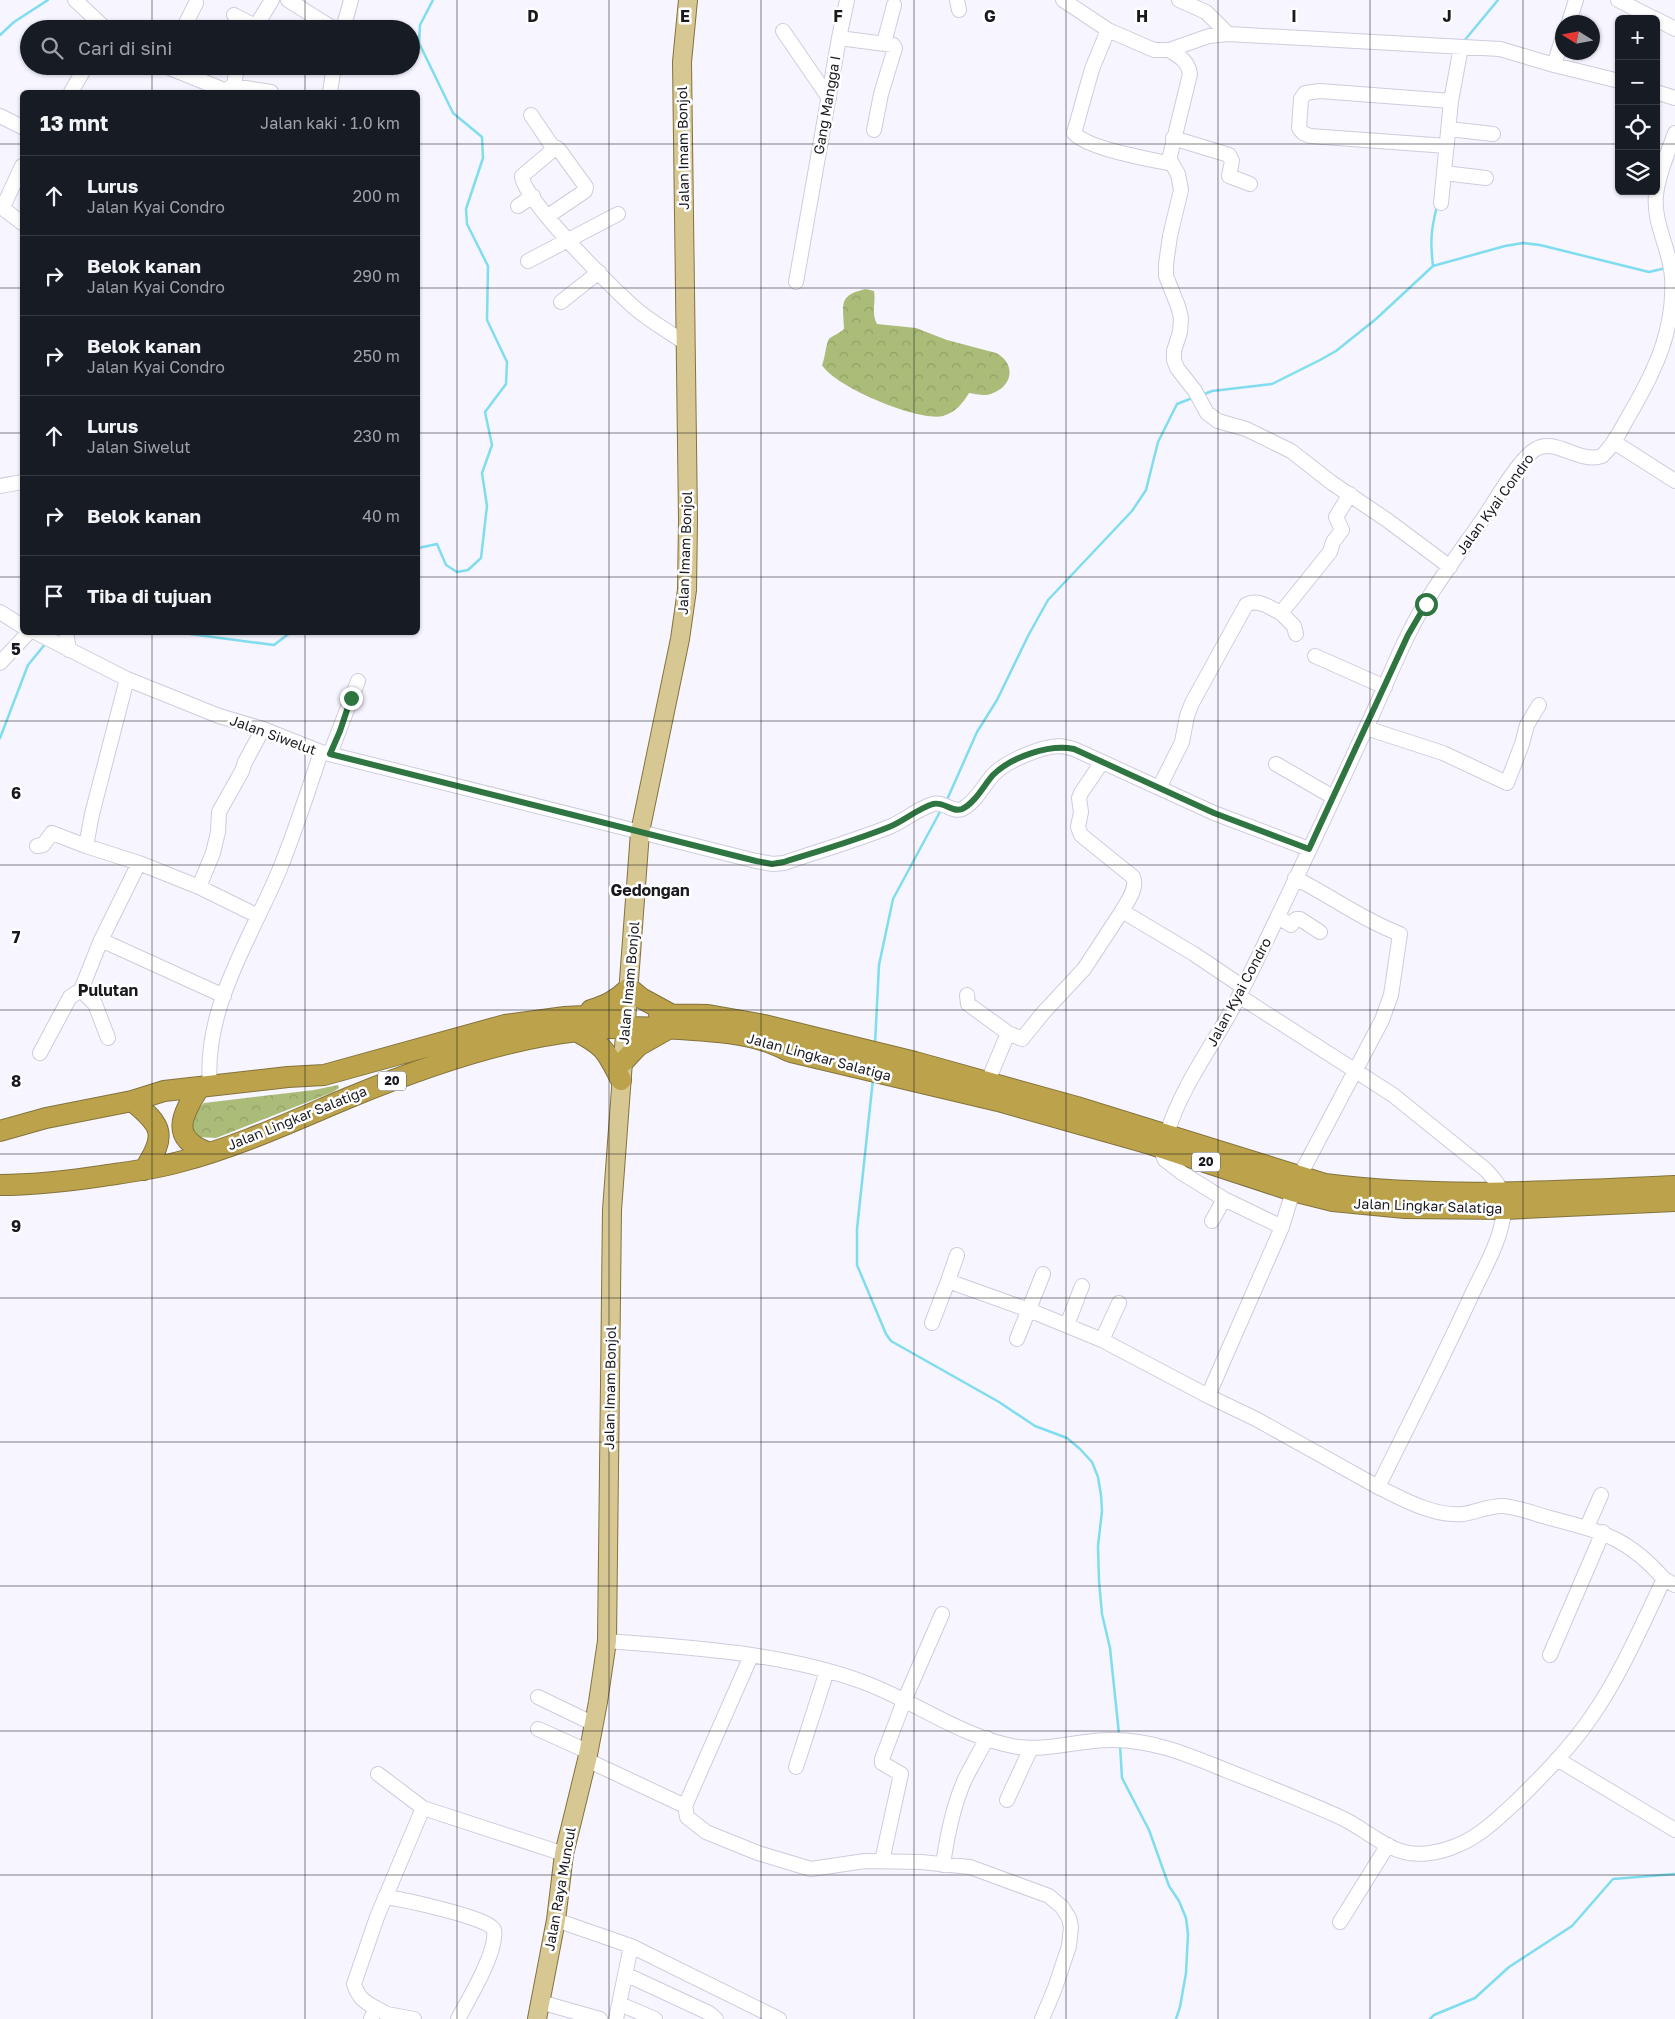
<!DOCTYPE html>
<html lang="id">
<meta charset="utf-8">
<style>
:root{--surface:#171b24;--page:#20242c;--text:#f1f3f6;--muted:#9ea1a6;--line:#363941}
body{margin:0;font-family:"Golos Text",sans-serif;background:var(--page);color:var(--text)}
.controls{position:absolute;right:15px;top:15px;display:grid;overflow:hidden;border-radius:8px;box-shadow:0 1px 4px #0004}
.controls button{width:45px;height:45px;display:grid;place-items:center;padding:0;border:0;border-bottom:1px solid var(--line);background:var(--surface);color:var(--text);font:25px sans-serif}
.compass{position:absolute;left:1555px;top:15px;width:45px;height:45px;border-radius:50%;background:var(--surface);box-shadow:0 1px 4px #0004;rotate:281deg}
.stop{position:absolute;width:15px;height:15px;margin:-11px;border:4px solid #2e7541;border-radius:50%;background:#fff}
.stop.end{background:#2e7541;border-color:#fff;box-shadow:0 1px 5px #0008}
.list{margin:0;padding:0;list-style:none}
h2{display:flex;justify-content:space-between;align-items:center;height:65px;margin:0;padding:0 20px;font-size:21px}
h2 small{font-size:16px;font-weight:400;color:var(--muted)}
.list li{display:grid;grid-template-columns:32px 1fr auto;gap:15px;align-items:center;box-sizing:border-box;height:80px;padding:0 20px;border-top:1px solid var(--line)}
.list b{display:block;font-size:19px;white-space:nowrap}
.list p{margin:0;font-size:16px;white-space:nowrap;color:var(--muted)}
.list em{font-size:16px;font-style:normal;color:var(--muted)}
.icon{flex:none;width:28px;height:28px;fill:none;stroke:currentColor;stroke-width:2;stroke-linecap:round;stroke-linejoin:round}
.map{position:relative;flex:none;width:1675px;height:2019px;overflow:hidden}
.search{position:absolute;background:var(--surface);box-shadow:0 1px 4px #0004;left:20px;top:20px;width:400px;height:55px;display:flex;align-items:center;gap:12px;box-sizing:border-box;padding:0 18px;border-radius:28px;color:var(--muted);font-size:19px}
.panel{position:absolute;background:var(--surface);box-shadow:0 1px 4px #0004;left:20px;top:90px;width:400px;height:545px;border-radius:8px}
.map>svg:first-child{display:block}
</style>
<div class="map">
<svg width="1675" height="2019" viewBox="0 0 1675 2019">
<defs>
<pattern id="forest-crowns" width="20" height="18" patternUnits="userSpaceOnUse" patternTransform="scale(1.25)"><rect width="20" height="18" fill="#aabc78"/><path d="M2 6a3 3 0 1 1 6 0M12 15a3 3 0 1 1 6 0" fill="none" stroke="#92a167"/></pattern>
</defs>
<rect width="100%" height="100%" fill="#f7f5ff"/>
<path fill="url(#forest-crowns)" d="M866,289L874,291C876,303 871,313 877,324L916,328L947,340L996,353C1016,363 1013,386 993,393C986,397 976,394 969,393C962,404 956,412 943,416C919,422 835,387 822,365C825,359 826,343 829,339C832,336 840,333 844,329C843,304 838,295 866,289Z
M338,1085L339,1088L333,1092L216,1138L199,1137L192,1133V1115L204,1103L314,1090Z"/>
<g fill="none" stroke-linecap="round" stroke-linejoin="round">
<path stroke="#7fddef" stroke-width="2.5" d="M0,35L14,22L48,0
M1464,41L1498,0
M1433,266C1430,241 1431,230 1437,206
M1202,395L1212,391L1272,384L1320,360L1336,351L1376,319L1433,266L1505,246L1523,243L1540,245L1649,272L1666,268
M418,548L437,544L446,565L457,572L468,570L481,558L487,506L482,473L492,445L485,412L506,384L507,362L487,320L488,266L467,224L466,209L483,158L482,137L453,113L419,43L420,25L433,0
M175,632L274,645L291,632
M0,738L28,665L46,643
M946,802L977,732L997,700L1028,636L1048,600L1132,511L1146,490L1158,442L1177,404L1195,397
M875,1044L879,965L893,899L942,808
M873,1079L857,1229V1265L886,1334L891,1341L999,1402L1035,1426L1067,1438L1080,1449L1092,1462L1098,1477L1101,1495L1102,1511L1098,1546L1099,1581L1102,1614L1110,1648L1119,1734
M1120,1745L1122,1778L1149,1830L1169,1886L1179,1901L1186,1918L1188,1934L1186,1973L1180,2007L1176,2019
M1430,2019L1434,2015L1475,1998L1509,1967L1572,1926L1613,1879L1675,1874"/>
<g stroke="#cfccdc" stroke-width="16">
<path id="minor" d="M75,0L106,29
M288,0L334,29
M957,0L959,10
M1063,0L1108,30L1154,50H1169L1209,36L1228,34L1500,49L1554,65L1619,81
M1179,0L1206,12L1228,34
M1618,0L1655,19
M234,15L255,26
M1656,19L1675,29
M1569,22L1576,0
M183,29L196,3
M254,29L272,0
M343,29L351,0
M1108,30L1092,69L1074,133C1088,149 1149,159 1172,164
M783,31L829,98
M839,38L893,45L895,48L881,94L874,130
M884,43L894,5
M1169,50C1180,57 1188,61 1190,74L1170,156V160L1178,174L1181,190L1170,236L1166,264V276L1178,306L1181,318L1180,332L1174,351V360L1177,368L1195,391L1207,413L1218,421L1246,429L1291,451L1332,483L1387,520L1450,567
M1554,65L1562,40
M165,66L224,90L234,86L271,92
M234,86L237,66
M71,92L86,66
M330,92L334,66
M1656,92L1675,98
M531,115L554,149L557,148L560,151L586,187L585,191L548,216
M0,116L22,127
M1449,129L1493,134
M1173,138L1229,155L1232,161L1229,176L1250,184
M1447,146L1310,136L1303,133L1299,128L1301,99L1305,93L1320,91L1451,101
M554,149L522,176C521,197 621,298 641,313C655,324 671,333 685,343
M22,166L3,207L5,210L22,223
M1444,173L1486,178
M1441,203L1451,101L1461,47
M518,206L533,196
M528,261L618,214
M796,282L839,38L847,0
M561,302L599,272
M1614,442L1675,481
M0,486L22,482
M0,612L22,626
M1281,613L1294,626L1296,634
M35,632L127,679L219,716L263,729L321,752L756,861L773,864L784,863C819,851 854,841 889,827C904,821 917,809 933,804C944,801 952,813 962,809C975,803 984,785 993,775C1006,761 1040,747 1059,746C1064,746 1069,748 1074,749L1214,813L1309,849
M66,632L69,650
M1315,656L1385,687
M0,663L29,632
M1366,728L1443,753L1507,783L1522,744L1527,725L1539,705
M330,754L358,681
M1102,762L1081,793L1079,798L1081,812L1078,827L1081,835L1133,877C1138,888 1127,902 1122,911L1194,954L1243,987
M1276,764L1333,797
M1159,788L1182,742L1187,716L1192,703L1246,605C1258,598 1270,608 1281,613L1330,552L1333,542L1342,530L1336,517L1350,494
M37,846L43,845L52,833L86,846
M139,863L199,887L258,916
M1295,878C1331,896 1363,920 1400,934L1391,995L1382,1020L1299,1177
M199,887L213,853L218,832L219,812L242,771L245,762L263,729
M1278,917L1291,925L1296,919H1300L1320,932
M101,940L224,996
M81,990L95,1004L108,1038
M967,995L968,1004L1008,1033L1022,1039L1043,1013L1084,969L1122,911
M1239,996L1393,1095L1486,1170C1497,1182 1506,1193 1504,1210C1502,1238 1485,1267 1473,1292C1443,1358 1410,1422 1378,1487C1403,1499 1434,1517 1463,1514C1477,1512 1490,1505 1504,1506C1520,1508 1535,1514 1550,1518C1602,1532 1627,1537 1664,1579
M40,1053L70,997L81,990L101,940L139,863L86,846L92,814L127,679
M988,1081L1008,1033
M210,1086C203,1009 250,940 279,871C295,832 308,792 321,752
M1167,1134C1182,1083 1217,1041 1240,994C1284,906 1325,817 1366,728C1381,697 1393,665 1408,635C1429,591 1460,553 1487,513C1498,496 1520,458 1536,449C1555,437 1579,464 1602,456C1615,444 1622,427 1631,412C1656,369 1675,328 1672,277C1670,249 1653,223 1656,195C1658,174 1668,153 1675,133
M1163,1148L1162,1153L1165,1160L1182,1173L1224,1199L1282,1227
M1293,1191L1282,1227L1208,1396L1256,1419L1378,1487
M1212,1221L1224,1199
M948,1281L957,1255
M932,1323L948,1281L1029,1310L1102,1340L1208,1396
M1067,1325L1082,1286
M1017,1339L1043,1274
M1102,1340L1119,1303
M1587,1527L1601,1495
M607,1641C691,1647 783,1653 863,1682C915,1701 962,1738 1018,1747C1048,1751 1080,1740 1110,1740C1148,1739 1184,1753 1218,1767C1260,1784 1303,1800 1344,1819C1364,1829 1382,1846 1404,1852C1419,1856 1438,1853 1453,1847C1479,1838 1498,1818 1518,1800C1544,1774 1571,1747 1592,1716C1621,1674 1642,1625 1664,1579L1675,1585
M1550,1655L1603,1532
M538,1697L594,1724
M538,1729L589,1752
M1557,1759L1675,1830
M587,1760L685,1806L687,1817L706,1832L758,1853L811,1869L865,1861L921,1862L970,1867L1049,1896L1062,1907L1069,1918L1071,1927L1069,1946L1055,1988L1042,2019
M796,1767L827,1671
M378,1774L423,1808L564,1854
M1007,1800L1031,1748
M685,1806L751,1656
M882,1861L901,1774L882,1763V1759L904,1701L942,1614
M943,1865C947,1836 953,1806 965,1779C972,1765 980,1752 987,1738
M385,1897C401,1899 491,1918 494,1930C498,1951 468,2000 458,2019
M556,1920L631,1946L779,2019
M1340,1922L1388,1845
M625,1974L709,2013L716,2019
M540,2002L600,2019
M620,2004L655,2019
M376,2008L387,2014L414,2019
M371,2019L376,2008C364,2002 358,1997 354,1984L377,1917L423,1808
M616,2019L631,1946"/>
</g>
<g stroke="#83733c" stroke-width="20">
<path id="major" d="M537,2019L556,1920L564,1854L587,1760L598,1702L607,1641L612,1210L640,832L680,639L687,590L688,520L682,62L688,0"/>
</g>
<g stroke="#83733c" stroke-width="22">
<path id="highway" d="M591,1010C607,1005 617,1000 629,988L641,998L674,1016
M659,1014L708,1015L764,1025L915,1062L1077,1107L1325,1184C1441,1199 1559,1191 1675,1186
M576,1031C606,1047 606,1051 621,1080
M623,1062L638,1046L668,1029
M199,1088C181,1116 169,1139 210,1153
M132,1101C163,1126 167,1135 144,1170
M0,1131L46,1118L132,1101L164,1091L288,1077L324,1075L505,1025L565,1017L622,1014
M0,1185C35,1185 68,1181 102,1176C128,1172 154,1169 179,1162C237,1147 293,1121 348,1098C455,1054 562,1019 679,1029C707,1031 738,1032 765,1041C774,1044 782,1048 791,1052L998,1101L1150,1144L1293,1191L1333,1201L1405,1208L1505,1209L1675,1201"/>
</g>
<use href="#minor" stroke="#fff" stroke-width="14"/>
<use href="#major" stroke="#d7c893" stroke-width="18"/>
<use href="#highway" stroke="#bca34b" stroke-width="20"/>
</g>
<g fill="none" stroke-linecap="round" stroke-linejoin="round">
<path stroke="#2e7541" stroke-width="6" d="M351,698L340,731L330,754L756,861L772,864L784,862C819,851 854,841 889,827C904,821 917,809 933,804C944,801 952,813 962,809C975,803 984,785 993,775C1011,757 1049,744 1074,749L1214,813L1309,849L1408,635L1426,604"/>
</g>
<path fill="none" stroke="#1a191f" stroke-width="1" stroke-opacity="0.55" d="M152,0V29M305,0V29M457,0V2019M609,0V2019M761,0V2019M914,0V2019M1066,0V2019M1218,0V2019M1370,0V2019M1523,0V2019M152,66V92M305,66V92M0,144H22M418,144H1619M1656,144H1675M0,288H22M418,288H1675M0,433H22M418,433H1675M0,577H22M418,577H1675M152,632V2019M305,632V2019M0,721H1675M0,865H1675M0,1010H1675M0,1154H1675M0,1298H1675M0,1442H1675M0,1586H1675M0,1731H1675M0,1875H1675"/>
<g text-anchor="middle" stroke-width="5" stroke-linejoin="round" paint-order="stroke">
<g fill="#fff" stroke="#5f5e62" stroke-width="1">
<rect x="378" y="1071.5" width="28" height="19" rx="4"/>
<rect x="1192" y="1152.5" width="28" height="19" rx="4"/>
</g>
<g font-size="12" font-weight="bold" fill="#1a191f">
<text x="392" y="1085">20</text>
<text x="1206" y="1166">20</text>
</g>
<g font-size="14" fill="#1a191f" stroke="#fff">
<text transform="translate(827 105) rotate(-80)" y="5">Gang Mangga I</text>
<text transform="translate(683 148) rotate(-91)" y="5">Jalan Imam Bonjol</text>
<text transform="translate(1495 504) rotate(-54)" y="5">Jalan Kyai Condro</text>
<text transform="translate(685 553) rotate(-88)" y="5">Jalan Imam Bonjol</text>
<text transform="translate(273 735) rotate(20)" y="5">Jalan Siwelut</text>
<text transform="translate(629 983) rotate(-85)" y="5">Jalan Imam Bonjol</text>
<text transform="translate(1239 992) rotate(-62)" y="5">Jalan Kyai Condro</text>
<text transform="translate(819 1057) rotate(15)" y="5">Jalan Lingkar Salatiga</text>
<text transform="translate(297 1118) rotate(-22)" y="5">Jalan Lingkar Salatiga</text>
<text transform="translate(1428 1206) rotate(2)" y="5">Jalan Lingkar Salatiga</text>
<text transform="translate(610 1388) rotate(-89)" y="5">Jalan Imam Bonjol</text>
<text transform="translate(560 1889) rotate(-80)" y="5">Jalan Raya Muncul</text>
</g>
<g font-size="16" font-weight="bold" fill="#1a191f" stroke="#fff">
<text x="650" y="896">Gedongan</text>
<text x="108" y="996">Pulutan</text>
</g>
</g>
<g font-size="16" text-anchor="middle" font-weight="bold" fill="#1a191f" stroke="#fff" stroke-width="5" stroke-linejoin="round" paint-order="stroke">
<text x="533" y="22">D</text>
<text x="685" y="22">E</text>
<text x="838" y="22">F</text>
<text x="990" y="22">G</text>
<text x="1142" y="22">H</text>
<text x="1294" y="22">I</text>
<text x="1447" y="22">J</text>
<text x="16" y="655">5</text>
<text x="16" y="799">6</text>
<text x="16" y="943">7</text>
<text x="16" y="1087">8</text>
<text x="16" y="1232">9</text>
</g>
</svg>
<div class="controls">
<button>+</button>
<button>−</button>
<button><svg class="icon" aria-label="locate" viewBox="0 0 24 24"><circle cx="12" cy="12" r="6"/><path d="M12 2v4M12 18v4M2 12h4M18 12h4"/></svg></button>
<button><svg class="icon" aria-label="layers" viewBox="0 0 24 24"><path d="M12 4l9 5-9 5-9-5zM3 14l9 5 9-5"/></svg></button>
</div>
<svg class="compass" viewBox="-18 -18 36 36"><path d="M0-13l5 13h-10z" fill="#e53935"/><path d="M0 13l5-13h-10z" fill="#9ea1a6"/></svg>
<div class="stop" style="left:1426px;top:604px"></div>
<div class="stop end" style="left:351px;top:698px"></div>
<div class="search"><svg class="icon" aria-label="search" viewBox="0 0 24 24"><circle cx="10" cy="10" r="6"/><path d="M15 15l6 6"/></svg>Cari di sini</div>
<section class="panel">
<h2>13 mnt<small>Jalan kaki · 1.0 km</small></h2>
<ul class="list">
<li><svg class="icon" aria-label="ahead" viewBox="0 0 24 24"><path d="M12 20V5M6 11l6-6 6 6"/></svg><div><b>Lurus</b><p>Jalan Kyai Condro</p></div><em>200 m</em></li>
<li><svg class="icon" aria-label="right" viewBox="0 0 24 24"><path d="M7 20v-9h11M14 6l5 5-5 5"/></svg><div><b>Belok kanan</b><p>Jalan Kyai Condro</p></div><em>290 m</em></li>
<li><svg class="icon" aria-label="right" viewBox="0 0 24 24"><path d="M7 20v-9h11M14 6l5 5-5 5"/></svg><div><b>Belok kanan</b><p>Jalan Kyai Condro</p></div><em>250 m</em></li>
<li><svg class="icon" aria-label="ahead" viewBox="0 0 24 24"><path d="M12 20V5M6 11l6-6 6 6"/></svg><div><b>Lurus</b><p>Jalan Siwelut</p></div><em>230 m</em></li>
<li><svg class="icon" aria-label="right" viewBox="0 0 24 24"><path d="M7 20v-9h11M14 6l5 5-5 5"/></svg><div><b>Belok kanan</b></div><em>40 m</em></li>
<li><svg class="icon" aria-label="arrive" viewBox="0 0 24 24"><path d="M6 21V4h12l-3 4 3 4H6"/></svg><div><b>Tiba di tujuan</b></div></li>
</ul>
</section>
</div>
